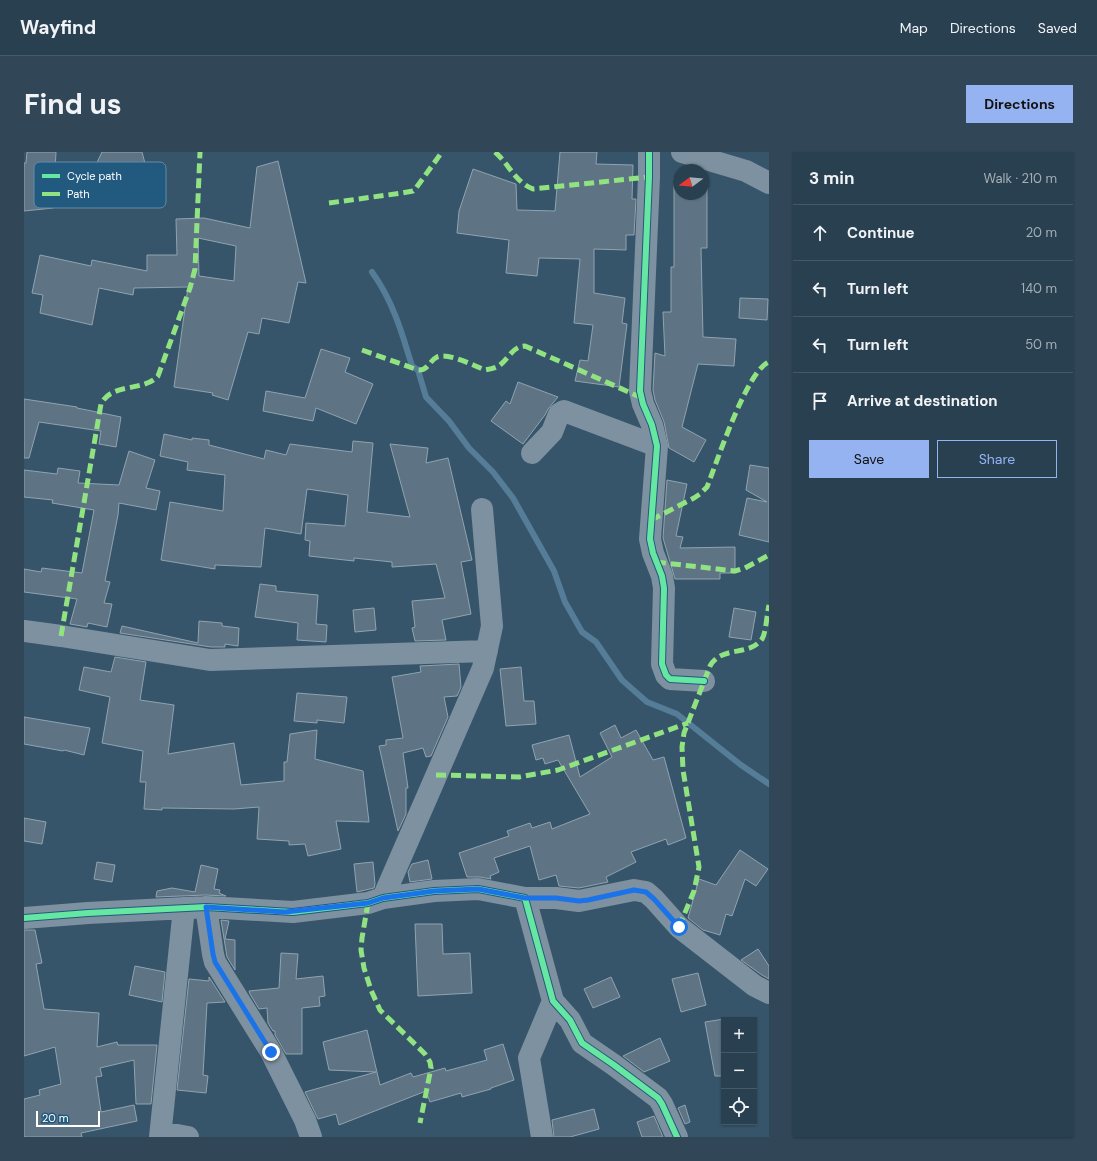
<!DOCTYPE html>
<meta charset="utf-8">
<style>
:root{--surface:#294050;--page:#314757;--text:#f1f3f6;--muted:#a5afb7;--line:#455967;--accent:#95b2f1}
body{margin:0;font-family:"DM Sans",sans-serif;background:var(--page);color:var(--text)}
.controls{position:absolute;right:12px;bottom:12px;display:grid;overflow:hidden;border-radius:0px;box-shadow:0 1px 3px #0004}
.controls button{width:36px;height:36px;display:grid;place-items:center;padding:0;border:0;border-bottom:1px solid var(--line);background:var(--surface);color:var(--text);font:20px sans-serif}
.compass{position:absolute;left:649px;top:12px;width:36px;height:36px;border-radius:50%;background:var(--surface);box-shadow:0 1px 3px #0004;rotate:254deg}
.scale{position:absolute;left:12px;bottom:10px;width:64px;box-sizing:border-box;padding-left:4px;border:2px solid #fff;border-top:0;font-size:11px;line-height:14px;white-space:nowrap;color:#fff;-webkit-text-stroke:3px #22597f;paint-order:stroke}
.stop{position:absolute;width:12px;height:12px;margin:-9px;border:3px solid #1a73e8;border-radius:50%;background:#fff}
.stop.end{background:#1a73e8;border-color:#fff;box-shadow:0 1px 4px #0008}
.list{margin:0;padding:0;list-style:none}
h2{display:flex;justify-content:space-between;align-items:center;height:52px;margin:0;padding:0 16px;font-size:17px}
h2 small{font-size:13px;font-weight:400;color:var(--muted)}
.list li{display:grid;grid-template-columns:26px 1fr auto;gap:12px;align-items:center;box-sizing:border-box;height:56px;padding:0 16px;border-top:1px solid var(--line)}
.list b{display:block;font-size:15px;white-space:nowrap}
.list em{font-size:13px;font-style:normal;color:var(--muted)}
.actions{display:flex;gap:8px;padding:12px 16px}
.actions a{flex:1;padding:9px 0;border:1px solid var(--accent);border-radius:0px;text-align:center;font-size:14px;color:var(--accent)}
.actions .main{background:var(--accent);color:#111}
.icon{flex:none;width:22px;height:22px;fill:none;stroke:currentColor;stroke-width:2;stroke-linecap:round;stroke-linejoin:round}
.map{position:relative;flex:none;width:745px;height:985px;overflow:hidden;border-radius:0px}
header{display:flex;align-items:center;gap:24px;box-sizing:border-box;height:56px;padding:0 20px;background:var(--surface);border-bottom:1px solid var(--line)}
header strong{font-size:19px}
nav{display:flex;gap:22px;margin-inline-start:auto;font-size:14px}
.intro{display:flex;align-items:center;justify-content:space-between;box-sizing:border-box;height:96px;padding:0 24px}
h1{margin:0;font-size:28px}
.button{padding:10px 18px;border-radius:0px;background:var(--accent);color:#111;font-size:14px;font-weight:700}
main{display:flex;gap:24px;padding:0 24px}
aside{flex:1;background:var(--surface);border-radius:0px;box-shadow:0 1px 3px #0004}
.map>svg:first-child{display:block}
</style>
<header>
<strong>Wayfind</strong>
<nav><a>Map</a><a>Directions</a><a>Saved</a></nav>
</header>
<div class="intro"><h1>Find us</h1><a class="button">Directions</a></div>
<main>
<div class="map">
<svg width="745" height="985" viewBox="0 0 745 985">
<rect width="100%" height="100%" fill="#37556a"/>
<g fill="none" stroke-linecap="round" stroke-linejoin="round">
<path stroke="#567d98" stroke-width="6" d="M348,120C369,149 378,181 388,214L394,218L402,245L425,269L445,296L469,320L489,346L530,419L541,450L558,480L572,490L598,528L623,550L653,562L717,613L745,632"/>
</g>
<path fill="#5e7484" stroke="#90a3af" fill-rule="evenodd" d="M3,0H32L29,56L0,59V11H2Z
M78,0H118L123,19L89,29L78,52L58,42Z
M536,0H573L572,12L609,13L608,47H612L610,83H602V98L570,97V141L601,146L598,171L603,172L595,235L551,229L556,208L564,209L569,173L550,171L556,107L515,106L513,124L482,121L485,88L433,81L435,59L449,17L492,32L493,58L531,59Z
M254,9L282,131L274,130L265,171L238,166L235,182L224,180L204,248L188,243L189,241L150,235L164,135L110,136L109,143L75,136L68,173L16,161L19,143L8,141L16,103L67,114L68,108L123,119V103H153L152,67L180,66L226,76L233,15ZM174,86L212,94L210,129L175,124Z
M650,26H655V42H679V26H683V96H677L679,185L712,187L710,214L674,212L658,275L682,288L670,310L645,296L640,270L631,248L629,238L631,201L641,204L639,160H647V115H650Z
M716,146L744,147L743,168L715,166Z
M297,197L326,206L321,220L349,232L332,272L292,256L289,269L239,259L242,239L281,246Z
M494,230L534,245L524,257L521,263L499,292L467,269L482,249L486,252Z
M0,247L53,255V256L97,265L92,295L75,292L77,279L15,270L5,306H0Z
M140,282L168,288V286L185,288V293L240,307L242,298L262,303L266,292L328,300L329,289L349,291L343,360L386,365L366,292L404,296L402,311L424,306L448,408L437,410L447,462L418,468L422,488L391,489L388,476L391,475L388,449L421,446L412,412L368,415V410L330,406V409L285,404L286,389L281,388L282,371L321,374L324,343L283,337L277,382L241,376L237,415L191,413V417L137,408L146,350L199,359L201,323L163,318L164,310L136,304Z
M105,299L131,308L122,336L136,339L132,358L95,351L94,363L81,429L86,430L80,451L88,452L83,475L64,471L63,475L46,472L53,447L0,440V417L17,420L18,416L58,421L70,358L28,351L29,348L0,345V318L33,322L34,316L56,319L54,331L95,333Z
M726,313L745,316V390L715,383L723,346L743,350L722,338Z
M643,328L663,332L652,384L659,385L656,396L711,395V421H696V427H651L639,386Z
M236,432L252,434V439L294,443L292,472L303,473L302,490L273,488L274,471L231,465Z
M350,456L352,478L331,480L329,458Z
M710,456L732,460L727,488L705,485Z
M175,469L198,471V474L215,476L214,494L201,492V495H187L96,481L98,474L174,491Z
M91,505L122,510L116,548L150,553L144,602L210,591L217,633L260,629V610H263L266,582L293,578L291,607L339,619L345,670L312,669L317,697L284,704L281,692L265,693V689L233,687L235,655L210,657L138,656V658L120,657L122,630H116L119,599L78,591L86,545L55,538L60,515L87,520Z
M435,512L437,535L433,544L420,545L424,565L407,604L402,605L399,596L379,601L384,636H382V662L374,679L355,594L362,593V588L379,586L368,525L397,520L396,514Z
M497,515L500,549H510L512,572L482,574L476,517Z
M273,541L323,545L320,571L293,568V571L270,569Z
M0,565L66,576L60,603L40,598L39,599L0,592Z
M591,573L597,586L612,578L629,608L640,605L662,686L644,693L642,687L607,700L612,710L582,725L584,730L555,736L535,734L532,723L515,728L506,694L470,706L475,720L466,724L467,727L456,725H443L435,701L485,684L483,679L506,671L508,676L526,670L528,677L566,662L534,608L521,612L519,606L512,608L508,593L545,583L556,625L588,605L576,581Z
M0,666L22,670L18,692L0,689Z
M716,698L744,717L732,734L721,727L708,764L702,762L696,783L679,778L664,766L675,727L692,733Z
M404,708L408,727L386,730L384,720L388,712Z
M73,710L91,713L88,730L70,727Z
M349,710L351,732L350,736L333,740L330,712Z
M177,713L194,717L190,737L196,738L195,741L202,744L181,743L132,745L133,739L148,736L171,740Z
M197,768L205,769L201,787L211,788V818L203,805Z
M391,772H418L419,802L446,801L448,841L394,844Z
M0,778H11L18,811L12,812L20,857L75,861L73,895L93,890L94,893H133L127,952H112L110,908L76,916L78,924L72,925L77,960L110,953L113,969L57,981L58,985H0V947L16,943L15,938L37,932L31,895L0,904Z
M734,797L745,814V827L738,823L717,808Z
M257,801L274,802L272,827L299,824L301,844L295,845L296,854L278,856V902H262L251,883V879H249L244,871L243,856L235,857L226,842L225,839L255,836Z
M111,814L141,820L138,850L105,843Z
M674,821L682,853L657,860L648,827Z
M185,825L201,850L183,851L179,923L184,924L182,941L153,938L165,827L185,829Z
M587,825L596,845L569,856L560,837Z
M700,867V924H691L681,870Z
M343,878L356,933L387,921L389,925L421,916L422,919L463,908L460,898L479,892L490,928L467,936V937L438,945L437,941L406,950L402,939L315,973L312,962L294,967L281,940L352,920L305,918L299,890Z
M636,886L646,909L620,920L599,904Z
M661,953L666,970L661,972L654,956Z
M570,957L575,977L546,985H530L528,968Z
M630,964L639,985H618L613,970Z"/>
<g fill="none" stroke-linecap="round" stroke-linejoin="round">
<path stroke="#7d91a0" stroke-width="22" d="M625,0V25L616,239L619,252L628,273L633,294L626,387L629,401L638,424L640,436L638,512L642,523L646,527L680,529
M658,0L722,19L745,31
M508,301L528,280L535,262L540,259L633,294
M0,479L37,484L186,508L463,499
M359,746L459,516L468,474L458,357
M501,746H532L555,749L610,738L622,740L630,747L655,775L731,834L745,841
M182,755L189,802L191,810L247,900L281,968L287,985
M0,766L64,761L182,755L269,760L344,751L359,746L410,739L454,737L501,746L529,849L546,868L558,891L590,913L634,946L638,952L653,985
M137,980L164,985
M136,985L160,756
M518,985L505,906L529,849"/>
<path stroke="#91e382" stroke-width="5" stroke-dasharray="10 5" stroke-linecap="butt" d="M471,0C485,12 491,30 509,37L625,25
M305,51L378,41L389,39L392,36L418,0
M338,198L394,218C404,219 405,209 413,205C424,200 451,214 461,218C467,217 472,216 476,213C485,206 489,194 501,194L616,245
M627,368L670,346L676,342L683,335C693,310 723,218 745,210
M632,410L711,419L721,416L745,403
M37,484L77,252C88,230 120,240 134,224L166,136L171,117L176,0
M412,623L495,625L534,618L664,571
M344,751L338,786L337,798L340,816L347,838L356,858L401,902L406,910L407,916L396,971
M655,775L670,739L675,715L659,618L658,595L660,581L686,514C698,493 725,505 738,487C742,481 743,461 745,453"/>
<g stroke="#22597f" stroke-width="8">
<path id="cycleway" d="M625,0V25L616,239L619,252L628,273L633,294L626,387L629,401L638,424L640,436L638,512L642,523L646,527L680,529
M0,766L64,761L182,755L269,760L344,751L359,746L410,739L454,737L501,746L529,849L546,868L558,891L590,913L634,946L638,952L653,985"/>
</g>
<use href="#cycleway" stroke="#66e7a1" stroke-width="6"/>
</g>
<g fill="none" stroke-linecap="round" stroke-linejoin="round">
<path stroke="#1a73e8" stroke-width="5" d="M247,900L191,810L189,802L182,755L261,760L344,751L359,746L410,739L454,737L501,746H532L555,749L564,748L610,738L622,740L630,747L655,775"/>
</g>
<rect x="10" y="10" width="132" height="46" rx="6" fill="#22597f" stroke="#648ba5" stroke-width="1"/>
<rect x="18" y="22" width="18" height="4" fill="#66e7a1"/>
<rect x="18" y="40" width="18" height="4" fill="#91e382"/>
<g font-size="11" fill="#fff">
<text x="43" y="28">Cycle path</text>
<text x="43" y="46">Path</text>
</g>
</svg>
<div class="controls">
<button>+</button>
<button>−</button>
<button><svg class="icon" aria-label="locate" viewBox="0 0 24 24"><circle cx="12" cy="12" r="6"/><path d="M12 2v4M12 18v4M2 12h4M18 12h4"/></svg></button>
</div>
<svg class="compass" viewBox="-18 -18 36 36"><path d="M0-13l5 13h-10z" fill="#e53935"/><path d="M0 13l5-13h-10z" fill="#a5afb7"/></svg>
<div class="scale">20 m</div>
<div class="stop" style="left:655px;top:775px"></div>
<div class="stop end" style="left:247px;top:900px"></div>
</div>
<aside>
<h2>3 min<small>Walk · 210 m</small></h2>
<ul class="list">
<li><svg class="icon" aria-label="ahead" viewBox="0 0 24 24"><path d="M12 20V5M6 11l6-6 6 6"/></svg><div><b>Continue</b></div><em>20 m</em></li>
<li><svg class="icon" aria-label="left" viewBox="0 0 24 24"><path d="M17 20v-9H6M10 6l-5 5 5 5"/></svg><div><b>Turn left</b></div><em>140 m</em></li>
<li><svg class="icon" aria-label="left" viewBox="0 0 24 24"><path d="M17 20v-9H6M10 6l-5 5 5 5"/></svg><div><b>Turn left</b></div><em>50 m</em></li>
<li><svg class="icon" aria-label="arrive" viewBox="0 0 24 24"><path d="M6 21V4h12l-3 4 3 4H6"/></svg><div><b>Arrive at destination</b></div></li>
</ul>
<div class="actions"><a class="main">Save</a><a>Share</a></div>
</aside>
</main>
